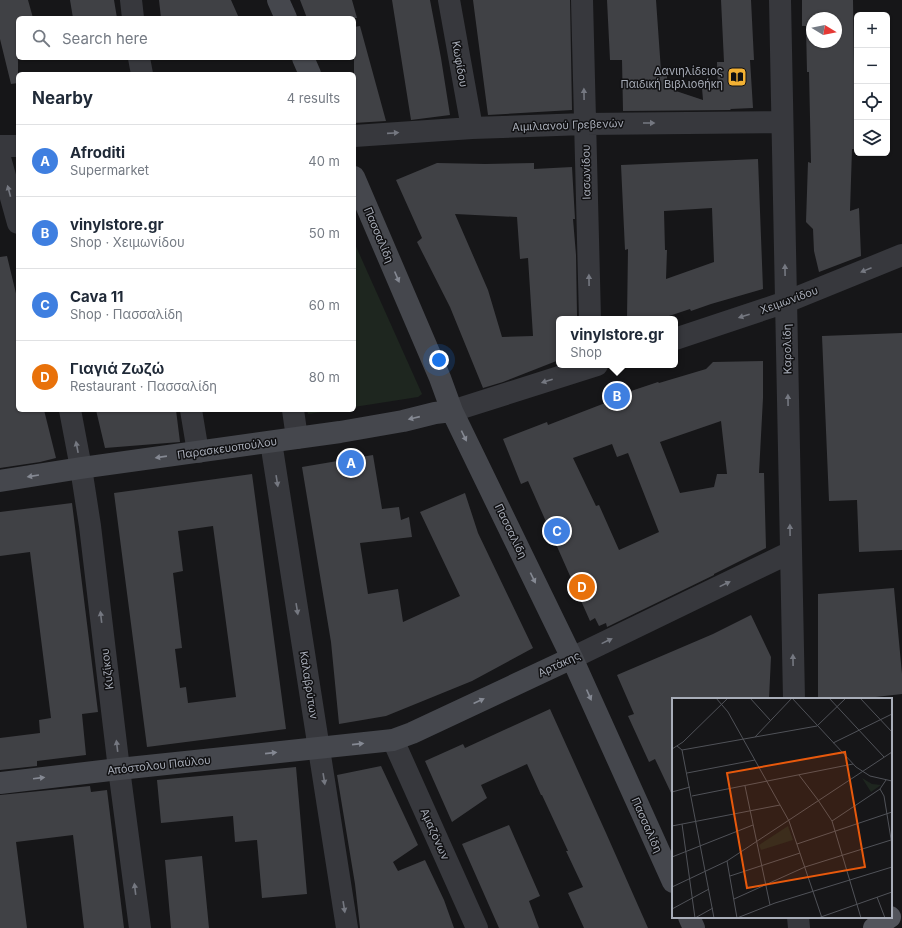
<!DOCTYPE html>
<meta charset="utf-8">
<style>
:root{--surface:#fff;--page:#f2f2f3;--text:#1f2937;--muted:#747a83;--line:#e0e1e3;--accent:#ea580c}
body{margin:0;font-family:Inter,sans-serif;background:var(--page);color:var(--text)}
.controls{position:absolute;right:12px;top:12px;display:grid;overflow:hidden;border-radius:6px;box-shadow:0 1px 3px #0004}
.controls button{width:36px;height:36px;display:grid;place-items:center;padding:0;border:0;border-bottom:1px solid var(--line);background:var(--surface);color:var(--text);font:20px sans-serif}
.compass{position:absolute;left:806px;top:12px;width:36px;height:36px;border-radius:50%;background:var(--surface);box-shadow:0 1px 3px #0004;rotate:100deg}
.you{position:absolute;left:439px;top:360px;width:14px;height:14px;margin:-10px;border:3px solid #fff;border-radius:50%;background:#1a73e8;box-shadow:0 0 0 6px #1a73e833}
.badge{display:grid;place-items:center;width:26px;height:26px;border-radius:50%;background:var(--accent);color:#fff;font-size:13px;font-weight:700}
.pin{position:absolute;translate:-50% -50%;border:2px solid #fff;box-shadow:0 1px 4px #0006}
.popup{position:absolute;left:556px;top:316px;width:122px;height:52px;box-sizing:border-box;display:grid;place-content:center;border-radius:6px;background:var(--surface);filter:drop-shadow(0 1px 3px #0005);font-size:13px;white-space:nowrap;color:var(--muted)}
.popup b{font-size:15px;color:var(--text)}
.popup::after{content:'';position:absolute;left:50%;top:100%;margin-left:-8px;border:8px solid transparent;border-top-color:var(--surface)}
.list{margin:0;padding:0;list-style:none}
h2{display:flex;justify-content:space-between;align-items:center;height:52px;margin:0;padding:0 16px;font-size:17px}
h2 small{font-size:13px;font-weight:400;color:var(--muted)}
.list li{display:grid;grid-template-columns:26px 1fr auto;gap:12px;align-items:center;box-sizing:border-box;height:72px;padding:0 16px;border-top:1px solid var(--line)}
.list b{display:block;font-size:15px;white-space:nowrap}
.list p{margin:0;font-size:13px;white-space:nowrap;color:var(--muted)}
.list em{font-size:13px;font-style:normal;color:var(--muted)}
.icon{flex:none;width:22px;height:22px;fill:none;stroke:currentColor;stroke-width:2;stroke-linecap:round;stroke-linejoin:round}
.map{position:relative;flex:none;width:902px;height:928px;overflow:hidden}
.search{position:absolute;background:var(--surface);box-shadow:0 1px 3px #0004;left:16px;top:16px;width:340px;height:44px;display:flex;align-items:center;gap:10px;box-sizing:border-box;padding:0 14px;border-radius:6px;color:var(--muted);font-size:15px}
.panel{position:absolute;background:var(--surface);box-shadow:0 1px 3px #0004;left:16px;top:72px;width:340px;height:340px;border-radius:6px}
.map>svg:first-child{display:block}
</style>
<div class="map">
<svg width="902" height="928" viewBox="0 0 902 928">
<rect width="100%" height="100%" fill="#161618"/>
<path fill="#1e261f" d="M354,242L422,394L418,397L354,407Z
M307,410H336L308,414Z"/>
<path fill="#404145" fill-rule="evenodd" d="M0,0H28L33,18H18V83L11,84L0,39Z
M70,0H114L117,18H73Z
M159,0H231L239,18H161Z
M300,0H352L357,18H307Z
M392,0H430L441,58L450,115L411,120Z
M473,0H570L572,110L488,115Z
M607,0H656L661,71H667V88L703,100L702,88H718L717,62H724L721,0H751L754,60H750L753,108L730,109L731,110L623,111L622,60H610Z
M802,0H853L854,65L856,149H852L850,211L859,208L861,256L819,272L814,251L813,229L806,222L808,162L811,163L809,72H807L806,26H802ZM812,18H836V42H812Z
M360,26L386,121L354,123V27Z
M758,159L763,289L711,304L691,311L690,309L660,319H627L628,249L625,250L621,165ZM712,208L714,262L666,279L667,250H665L664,211Z
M437,163L485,164L534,163V169L572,167L575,219H573L576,255L577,316L559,317V360L503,382L483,388L450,307L417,242L422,238L396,180ZM455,214L517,217L520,259L528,258L533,336L502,337L488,290Z
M7,256L18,302V410H44L56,458L40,462L0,468V257Z
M902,333V550L859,552L857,500L829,501L822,336Z
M763,361V398L759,473H764L766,548L714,574V575L607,627L606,623L599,626L595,618L590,621L528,481L521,484L503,439L547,422L548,425L626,395L625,393L658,382L659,383L706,369L713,362ZM721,421L727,474H717L714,487L680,493L660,442ZM612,444L617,457L628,453L659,532L619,550L599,505L596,506L573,458Z
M96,410H176L180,442L105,448Z
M373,455L382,509L399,507L401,520L409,517L412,537L360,543L368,594L398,589L403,622L460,596L420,512L465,493L478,533L533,648L472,681L386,716L339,724L331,642L302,467Z
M252,474L286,729L147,747L114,493ZM213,526L236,697L188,703L186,687L180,688L175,649L182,648L173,573L183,571L178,531Z
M72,503L98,712L82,714L86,755L37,761V766L0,770V738L40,733L39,720L51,718L30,552L0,556V512Z
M894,588L902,674V694L858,699H818V594Z
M751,615L771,657L769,699H673V797L655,759L649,762L628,716L634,714L617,675L713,634Z
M550,709L606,833L648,928H584L568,893L583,887L566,851H568L542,795H541L527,764L481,785L487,798L452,822L425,761L463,744L465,748Z
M381,766L418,845L393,862L398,871L425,860L444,900L454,928H360L355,884L337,775Z
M296,767L307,894L262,898L257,840L235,842L233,816L161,823L157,780Z
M90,786L91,792L107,790L124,928H84L73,835L16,842L27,928H0V795Z
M509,825L540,896L529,901L539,928H499L462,844Z
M202,856L209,928H171L165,860Z"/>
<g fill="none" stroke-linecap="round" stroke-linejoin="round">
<path stroke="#37383d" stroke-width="22" d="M131,0L133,18
M449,0L472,128
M582,0L590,319
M780,0L794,699
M139,58L142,74
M354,136L472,128L585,124L782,122
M0,146H18
M0,158L18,223
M675,339L786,302L902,255
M70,410L81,468L90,526L119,769L140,928
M191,410L198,452
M293,410L297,438
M452,411L597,365
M271,442L347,928
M572,658L791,552
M393,740L477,928
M798,917L799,928"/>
<path stroke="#45474d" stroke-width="22" d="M278,0L286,18
M303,58L310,74
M354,177L440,378L452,411L572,658L673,882
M0,481L81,468L340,432L403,421L435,413L452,411
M0,783L119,769L393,740L412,733L572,658
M689,917L694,928"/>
<path stroke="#53555c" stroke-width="22" d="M874,928L890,917"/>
</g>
<defs><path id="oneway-solid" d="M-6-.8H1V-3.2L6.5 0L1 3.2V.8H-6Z"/></defs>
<g fill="#757881">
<use href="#oneway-solid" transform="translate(584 94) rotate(-91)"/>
<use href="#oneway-solid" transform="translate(649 123)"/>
<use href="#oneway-solid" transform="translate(393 133) rotate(-4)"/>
<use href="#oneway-solid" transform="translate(9 191) rotate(-105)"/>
<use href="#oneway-solid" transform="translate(785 270) rotate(-91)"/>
<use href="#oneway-solid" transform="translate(866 270) rotate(158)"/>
<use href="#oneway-solid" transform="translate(589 280) rotate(-91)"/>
<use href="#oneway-solid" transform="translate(744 316) rotate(162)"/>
<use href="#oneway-solid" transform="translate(547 381) rotate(162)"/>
<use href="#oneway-solid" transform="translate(788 400) rotate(-91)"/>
<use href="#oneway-solid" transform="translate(77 447) rotate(-101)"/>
<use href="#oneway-solid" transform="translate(277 481) rotate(81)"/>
<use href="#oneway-solid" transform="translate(790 530) rotate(-91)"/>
<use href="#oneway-solid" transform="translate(725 584) rotate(-26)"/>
<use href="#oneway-solid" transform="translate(297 609) rotate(81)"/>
<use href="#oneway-solid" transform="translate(101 617) rotate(-97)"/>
<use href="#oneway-solid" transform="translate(607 641) rotate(-26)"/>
<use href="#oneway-solid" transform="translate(793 660) rotate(-91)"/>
<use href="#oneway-solid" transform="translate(117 746) rotate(-97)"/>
<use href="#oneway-solid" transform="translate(324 779) rotate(81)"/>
<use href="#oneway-solid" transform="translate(135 889) rotate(-97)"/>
<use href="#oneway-solid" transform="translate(344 907) rotate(81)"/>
</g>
<g fill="#858993">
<use href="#oneway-solid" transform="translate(397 277) rotate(67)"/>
<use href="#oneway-solid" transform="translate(414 418) rotate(167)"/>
<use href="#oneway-solid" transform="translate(464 436) rotate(64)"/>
<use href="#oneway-solid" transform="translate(161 457) rotate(172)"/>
<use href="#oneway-solid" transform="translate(33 476) rotate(171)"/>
<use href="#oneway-solid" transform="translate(533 578) rotate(64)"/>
<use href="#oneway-solid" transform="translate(589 695) rotate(66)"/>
<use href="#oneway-solid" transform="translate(479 701) rotate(-25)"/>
<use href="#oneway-solid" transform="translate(358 744) rotate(-6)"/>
<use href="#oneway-solid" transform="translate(271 753) rotate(-6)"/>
<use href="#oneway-solid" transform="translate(39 778) rotate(-7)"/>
</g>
<defs>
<g id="library-square" transform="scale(1)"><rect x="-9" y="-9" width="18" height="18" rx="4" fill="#f2b134" stroke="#111113"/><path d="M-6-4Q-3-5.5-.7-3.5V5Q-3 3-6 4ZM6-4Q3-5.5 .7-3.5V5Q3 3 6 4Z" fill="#111"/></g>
</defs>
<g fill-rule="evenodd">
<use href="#library-square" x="737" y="77"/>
</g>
<g text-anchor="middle" stroke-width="3" stroke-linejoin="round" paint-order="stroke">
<g font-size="11" fill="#a8adb8" stroke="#111113">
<text transform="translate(460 64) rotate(80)" y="4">Κωφίδου</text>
<text transform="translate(568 125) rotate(-2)" y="4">Αιμιλιανού Γρεβενών</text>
<text transform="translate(586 172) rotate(-91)" y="4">Ιασωνίδου</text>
<text transform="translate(379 235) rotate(67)" y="4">Πασσαλίδη</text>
<text transform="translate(789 300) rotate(-20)" y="4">Χειμωνίδου</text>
<text transform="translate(787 349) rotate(-91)" y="4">Καρολίδη</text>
<text transform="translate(227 448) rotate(-8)" y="4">Παρασκευοπούλου</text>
<text transform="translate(511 531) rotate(64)" y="4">Πασσαλίδη</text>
<text transform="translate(559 664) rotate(-25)" y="4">Αρτάκης</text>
<text transform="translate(107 669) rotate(-97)" y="4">Κυζίκου</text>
<text transform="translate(309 685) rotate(81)" y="4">Καλαβρύτων</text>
<text transform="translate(159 765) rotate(-6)" y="4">Απόστολου Παύλου</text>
<text transform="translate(647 825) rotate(66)" y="4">Πασσαλίδη</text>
<text transform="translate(435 834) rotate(66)" y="4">Αμαζόνων</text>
</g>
<g font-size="11" fill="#a8adb8" stroke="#111113" text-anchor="end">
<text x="723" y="75">Δανιηλίδειος<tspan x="723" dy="13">Παιδική Βιβλιοθήκη</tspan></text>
</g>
</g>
<g transform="translate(672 698)">
<rect width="220" height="220" fill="#161618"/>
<path d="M190,80L200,86L209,87L199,94ZM116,128L121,142L89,152L87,147Z" fill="#1e261f"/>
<path fill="none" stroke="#505258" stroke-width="1" d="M44,0L56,14L117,123L150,220M78,0L98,22M120,0L184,69L198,78L220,83M157,0L212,59M188,0L220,34M83,39L120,0M161,45L220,16M5,48L10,52L145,28L174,0M0,51L11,44L56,0M10,52L42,220M15,75L83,62M127,77L146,102M73,88L98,207M208,91L212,98L220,147M0,94L18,89M20,98L181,66M146,102L160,123L189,220M160,123L208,91L214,82M10,126L23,220M0,128L108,107M125,146L220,114M0,159L81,127M55,163L65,220M58,178L128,155M0,189L55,163L220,54M205,199L213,220M62,201L133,169L219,142M0,211L37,191M23,220L41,210M65,220L103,205L220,169M146,220L220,194"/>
<path fill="#e8590c" fill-opacity="0.15" stroke="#e8590c" stroke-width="2" d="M173,54L193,169L75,190L55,75Z"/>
<rect width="220" height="220" fill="none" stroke="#a8adb8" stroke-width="2"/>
</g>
</svg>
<div class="controls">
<button>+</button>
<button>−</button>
<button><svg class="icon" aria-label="locate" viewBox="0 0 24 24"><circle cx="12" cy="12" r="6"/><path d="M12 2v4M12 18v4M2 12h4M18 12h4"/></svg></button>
<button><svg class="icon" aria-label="layers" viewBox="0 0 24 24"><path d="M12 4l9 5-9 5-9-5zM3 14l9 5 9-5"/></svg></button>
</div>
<svg class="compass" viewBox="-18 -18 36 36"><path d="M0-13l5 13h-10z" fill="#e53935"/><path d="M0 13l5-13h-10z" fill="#747a83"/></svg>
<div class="you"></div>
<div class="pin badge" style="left:351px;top:463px;background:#3f7fe0">A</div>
<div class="pin badge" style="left:617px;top:396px;background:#3f7fe0">B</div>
<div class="popup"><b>vinylstore.gr</b>Shop</div>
<div class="pin badge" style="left:557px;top:531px;background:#3f7fe0">C</div>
<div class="pin badge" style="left:582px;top:587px;background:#e8710a">D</div>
<div class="search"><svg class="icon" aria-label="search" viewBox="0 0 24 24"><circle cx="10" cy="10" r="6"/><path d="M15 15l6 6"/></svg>Search here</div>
<section class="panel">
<h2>Nearby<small>4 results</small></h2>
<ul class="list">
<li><span class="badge" style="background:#3f7fe0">A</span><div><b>Afroditi</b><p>Supermarket</p></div><em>40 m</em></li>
<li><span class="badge" style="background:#3f7fe0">B</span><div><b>vinylstore.gr</b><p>Shop · Χειμωνίδου</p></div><em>50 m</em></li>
<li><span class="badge" style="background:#3f7fe0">C</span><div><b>Cava 11</b><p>Shop · Πασσαλίδη</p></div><em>60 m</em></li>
<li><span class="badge" style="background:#e8710a">D</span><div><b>Γιαγιά Ζωζώ</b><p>Restaurant · Πασσαλίδη</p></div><em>80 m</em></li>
</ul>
</section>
</div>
